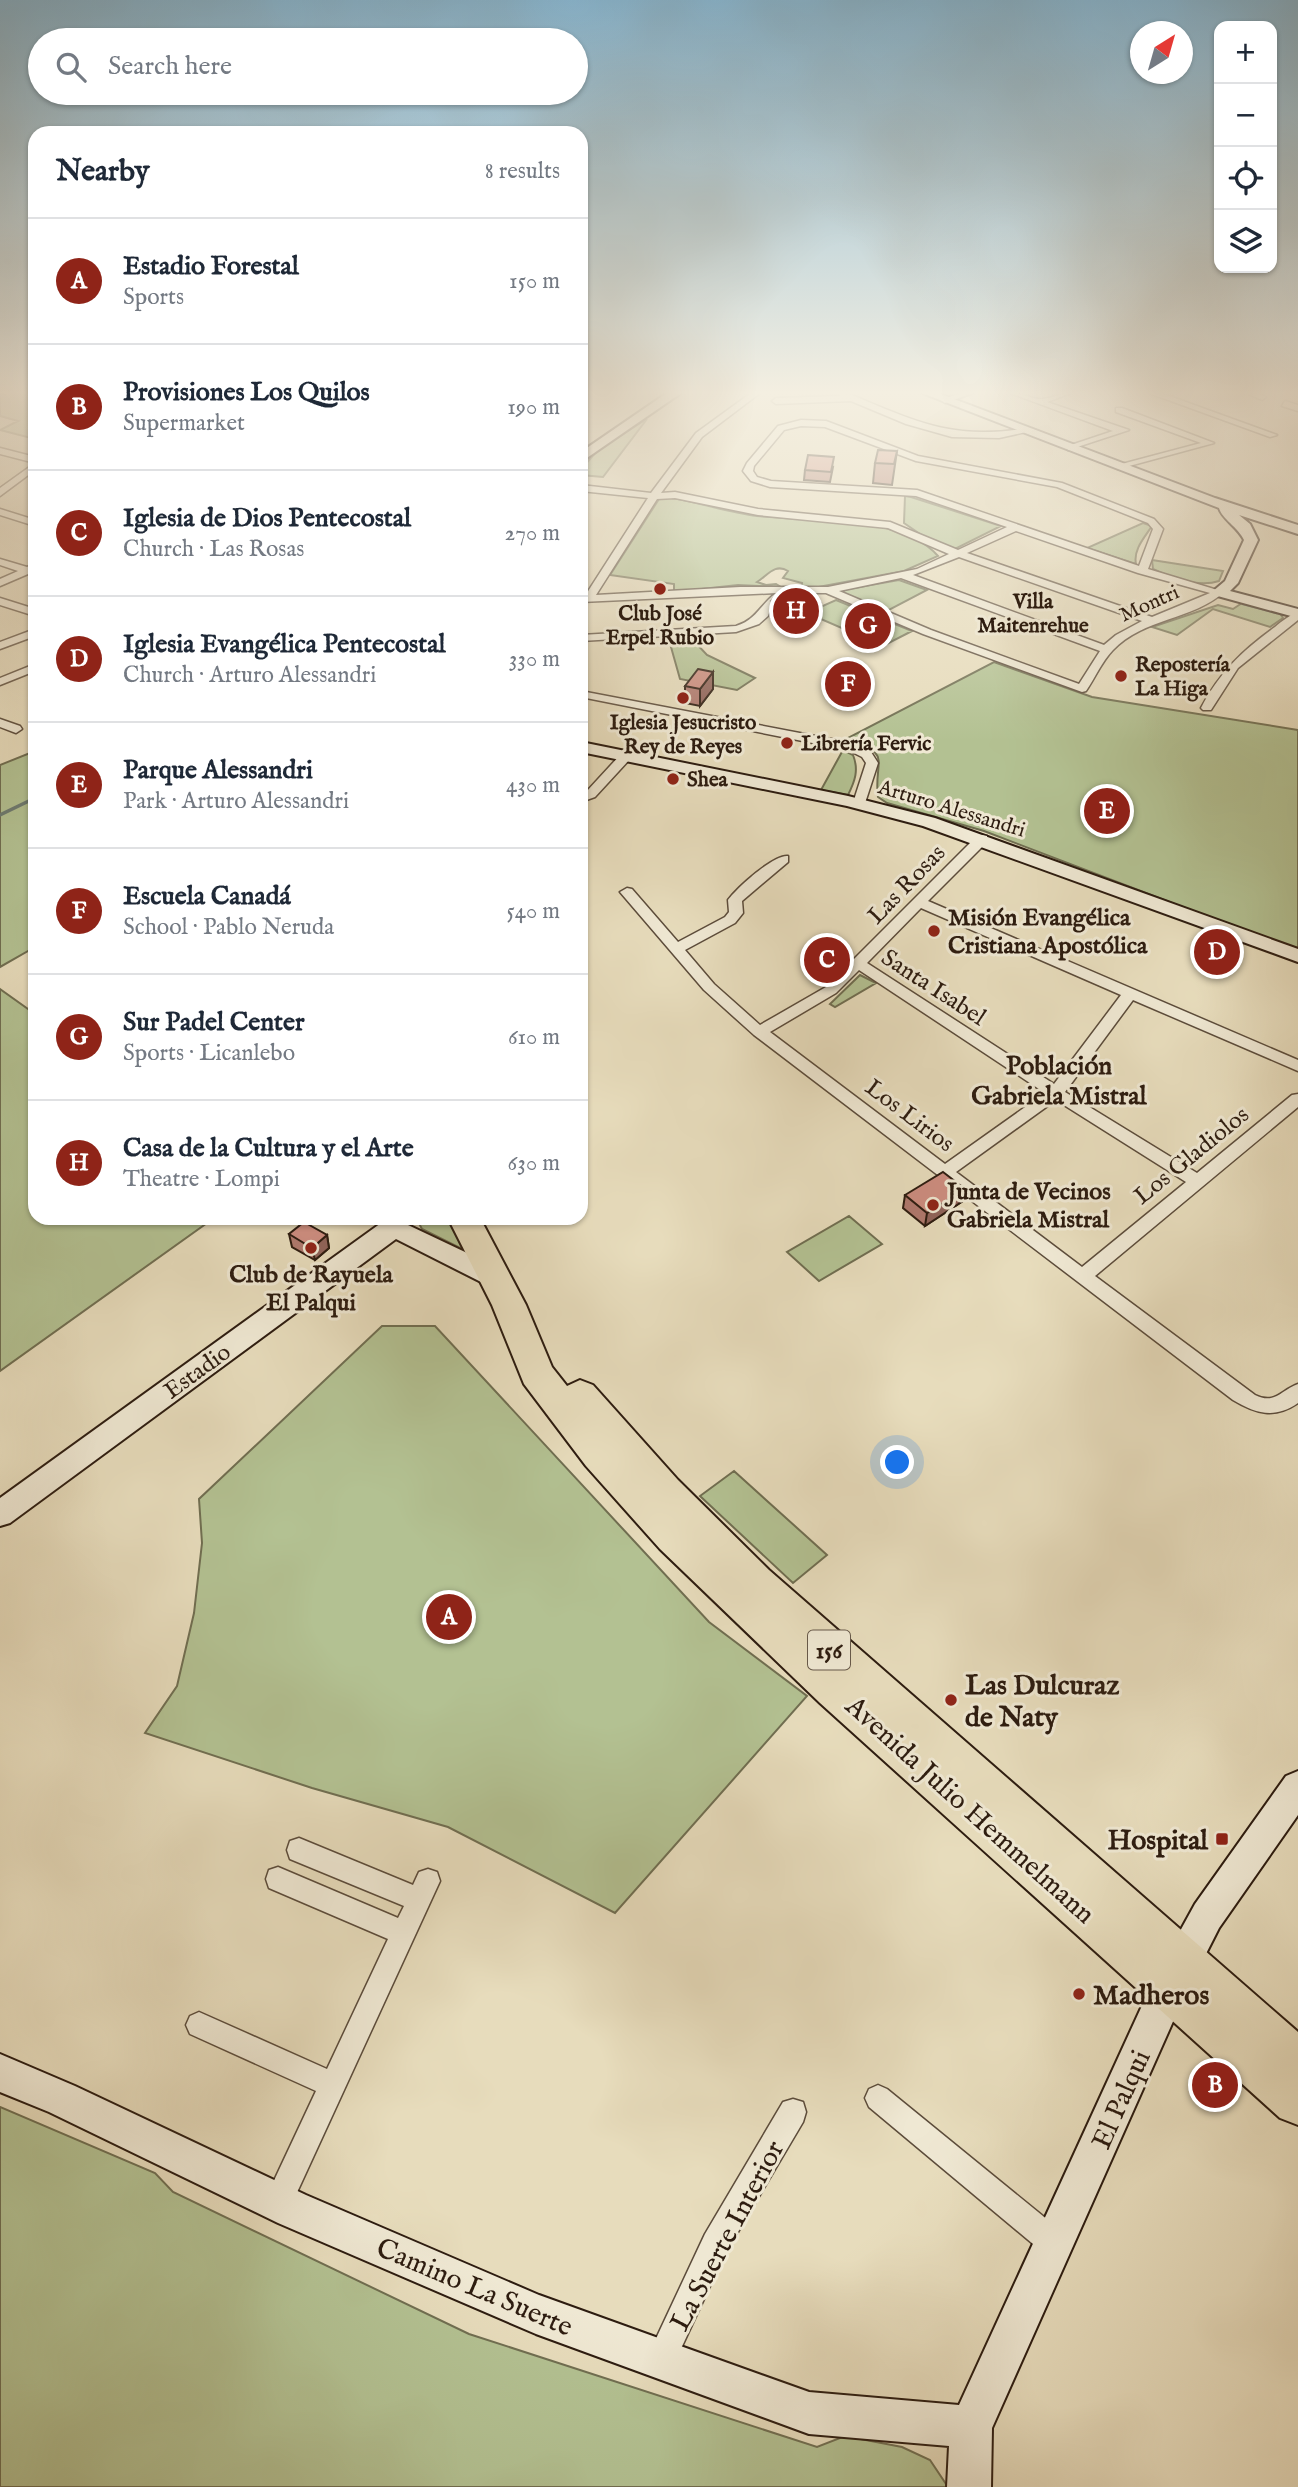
<!DOCTYPE html>
<meta charset="utf-8">
<style>
:root{--surface:#fff;--page:#f2f2f3;--text:#1f2937;--muted:#747a83;--line:#e0e1e3;--accent:#8f2418}
body{margin:0;font-family:"IM FELL English",serif;background:var(--page);color:var(--text)}
.controls{position:absolute;right:21px;top:21px;display:grid;overflow:hidden;border-radius:14px;box-shadow:0 2px 5px #0004}
.controls button{width:63px;height:63px;display:grid;place-items:center;padding:0;border:0;border-bottom:2px solid var(--line);background:var(--surface);color:var(--text);font:35px sans-serif}
.compass{position:absolute;left:1130px;top:21px;width:63px;height:63px;border-radius:50%;background:var(--surface);box-shadow:0 2px 5px #0004;rotate:37deg}
.you{position:absolute;left:898px;top:1463px;width:24px;height:24px;margin:-18px;border:5px solid #fff;border-radius:50%;background:#1a73e8;box-shadow:0 0 0 10px #1a73e833}
.badge{display:grid;place-items:center;width:46px;height:46px;border-radius:50%;background:var(--accent);color:#fff;font-size:23px;font-weight:700}
.pin{position:absolute;translate:-50% -50%;border:4px solid #fff;box-shadow:0 2px 7px #0006}
.list{margin:0;padding:0;list-style:none}
h2{display:flex;justify-content:space-between;align-items:center;height:91px;margin:0;padding:0 28px;font-size:30px}
h2 small{font-size:23px;font-weight:400;color:var(--muted)}
.list li{display:grid;grid-template-columns:46px 1fr auto;gap:21px;align-items:center;box-sizing:border-box;height:126px;padding:0 28px;border-top:2px solid var(--line)}
.list b{display:block;font-size:26px;white-space:nowrap}
.list p{margin:0;font-size:23px;white-space:nowrap;color:var(--muted)}
.list em{font-size:23px;font-style:normal;color:var(--muted)}
.icon{flex:none;width:38px;height:38px;fill:none;stroke:currentColor;stroke-width:2;stroke-linecap:round;stroke-linejoin:round}
.map{position:relative;flex:none;width:1298px;height:2487px;overflow:hidden}
.search{position:absolute;background:var(--surface);box-shadow:0 2px 5px #0004;left:28px;top:28px;width:560px;height:77px;display:flex;align-items:center;gap:18px;box-sizing:border-box;padding:0 24px;border-radius:38px;color:var(--muted);font-size:26px}
.panel{position:absolute;background:var(--surface);box-shadow:0 2px 5px #0004;left:28px;top:126px;width:560px;height:1099px;border-radius:21px}
.map>svg:first-child{display:block}
</style>
<div class="map">
<svg width="1298" height="2487" viewBox="0 0 1298 2487">
<rect width="100%" height="100%" fill="#e7dcbc"/>
<filter id="stains"><feTurbulence type="fractalNoise" baseFrequency=".00286" numOctaves="4"/><feColorMatrix values="0 0 0 0 .2 0 0 0 0 .09 0 0 0 0 .02 0 0 0 .5 -.17"/></filter>
<radialGradient id="worn" r=".72"><stop offset=".6" stop-color="#630" stop-opacity="0"/><stop offset="1" stop-color="#630" stop-opacity=".3"/></radialGradient>
<path fill="#b3c192" stroke="#706e51" stroke-width="2" d="M0,393H35V439L0,430L18,421L0,416Z
M647,419L603,477L581,475V469L599,449Z
M905,496L911,497L1001,526L955,549L923,536L904,523Z
M667,497C697,502 727,512 757,516C810,522 901,514 938,556L904,571L813,588H801L802,583L783,578L788,571C775,563 768,575 757,582L766,585L776,584L781,587L738,585L674,592V584L610,575L659,499Z
M1143,523L1152,526C1144,538 1133,550 1136,564L1087,548Z
M1152,560L1223,571L1219,581C1199,588 1172,578 1153,569Z
M899,580L927,590L887,611L837,591Z
M836,600L912,631L883,646L807,613Z
M1242,603L1280,613L1283,618L1270,627L1213,609L1177,635L1152,627L1218,605L1233,609Z
M691,638L707,655L755,678L737,690L680,679L669,640Z
M994,662L1092,697L1298,730V951L984,831L887,803L878,797C873,759 896,752 842,741Z
M843,750L853,755C859,770 855,781 848,795L821,790Z
M35,751V947L0,967V765Z
M860,975L876,983L835,1007L830,1004Z
M0,989L35,1014V1218H214L0,1371Z
M849,1216L882,1244L819,1281L787,1252Z
M416,1218H454L474,1255L422,1229Z
M382,1326H435L709,1622L807,1696L615,1913L448,1827L312,1788L145,1733L177,1686L194,1613L202,1543L199,1499Z
M734,1471L827,1555L793,1583L700,1496Z
M0,2107L155,2173L173,2192L469,2334L817,2447L845,2436L902,2447L930,2460L948,2487H0Z"/>
<g fill="none" stroke-linecap="round" stroke-linejoin="round">
<path stroke="#6d7b72" stroke-width="2.5" d="M1243,604L1277,613"/>
<path stroke="#6d7b72" stroke-width="3.5" d="M0,815L35,798"/>
<g stroke="#5c4c3b" stroke-width="3">
<path id="street" d="M751,393H760L702,437L661,493L675,492L758,509L890,522L958,550L1007,527L916,496L770,487L751,481L743,471L747,463L778,426L801,420L826,421L918,456L1062,483L1154,519L1163,529L1148,569L1224,592C1193,620 1143,618 1113,650C1102,661 1095,678 1086,691L1082,692L923,634L826,593H789L771,607L768,616L759,624L736,632L581,641V635L736,626C756,620 760,605 776,593L581,602V596H585L648,498L581,491V485L651,493L696,433ZM801,426L825,427L916,461L1057,487L1148,523L1153,529L1139,566L917,490L771,481L757,477L753,471L754,466L784,430ZM675,498L758,515L888,528L949,554L917,569L828,587H740L596,595L657,499ZM1016,531L1138,573L1210,593L1152,617L967,553ZM959,557L1142,621L1116,635L1104,645L913,575ZM901,578L1100,651L1079,684L931,630L839,591Z
M836,393H847C915,421 952,441 1027,428L1031,431L999,438L952,437L906,424L851,401L776,404L772,401L776,398L840,396Z
M960,393H973L945,403L941,400Z
M1010,393C1020,393 1028,397 1038,399C1048,400 1060,393 1071,393L1047,402L1129,430L1068,450V446L1113,431Z
M1149,393H1161L1277,435L1270,437Z
M1246,393H1258L1266,397L1262,400Z
M1285,401L1298,405V411L1282,406Z
M1116,408H1122L1214,443L1118,469V465L1201,443L1116,412Z
M0,448L35,457V463L0,454Z
M35,463V470L0,496V488Z
M0,509L35,520V526L0,515Z
M0,559L27,567L35,564V574H28L0,586V579L18,571L0,565Z
M0,598L35,609V616L0,605Z
M1298,612V620L1238,668L1211,710H1203L1201,708C1219,673 1243,650 1275,627C1282,621 1290,615 1298,612Z
M35,629V636L0,649V642Z
M35,664V671L0,685V678Z
M581,691L852,743L871,752L878,763L865,803L859,807L853,803L866,763L862,757L848,750L581,697Z
M0,719L20,726L22,729L16,733L0,727Z
M626,752L632,756L630,759L595,797L581,802V794L587,791L622,753Z
M982,835L987,836V842L928,901L1298,1060V1071L1133,1000L1065,1092L1197,1173L1292,1095L1298,1094V1107L1095,1276L1255,1395C1275,1405 1281,1390 1298,1384V1403C1275,1419 1256,1414 1233,1400L754,1035L704,990L620,892L627,888L632,889L678,942L725,917L729,912L728,900C737,888 774,854 788,856V862L742,901L743,913L735,923L685,950L714,984L760,1025L826,987L977,836ZM921,908L1121,995L1054,1084L867,963ZM859,970L1045,1093L945,1164L770,1032L836,993ZM1056,1100L1186,1182L1082,1267L956,1172Z
M299,1838L413,1885L419,1872L428,1869L437,1872L440,1881L288,2212L278,2216L268,2212L264,2202L316,2091L190,2034L186,2025L190,2016L199,2012L327,2069L388,1939L269,1888L266,1879L269,1870L278,1867L398,1918L404,1906L290,1859L287,1850L290,1841Z
M878,2085L887,2089L1065,2234L1069,2244L1065,2254L1055,2258L1045,2254L869,2107L865,2098L869,2089Z
M793,2099L803,2102L806,2112L803,2122L725,2254L671,2370L661,2375L651,2370L646,2360L705,2234L783,2102Z"/>
</g>
<g stroke="#2d1c10" stroke-width="4">
<path id="secondary" d="M667,393H681L581,462V452Z
M922,393H938L1215,498L1298,525V534L1239,515L1250,524L1258,540L1238,583L1230,591L1298,609V618L1214,595L1212,592L1225,581L1244,540C1238,527 1222,519 1219,508Z
M581,742L848,796L935,818L1298,949V962L923,826L847,806L581,752Z
M388,1218H412L408,1225L503,1270L507,1277L503,1284L494,1286L485,1284L396,1239L10,1523L0,1526V1498Z
M1298,1771V1815L1219,1928L1183,1999L992,2428L991,2487H947L949,2446L809,2434L536,2334L278,2223L49,2112L0,2092V2054L75,2086L306,2195L539,2295L661,2339L809,2392L959,2405L1157,1973L1195,1904L1286,1776Z"/>
</g>
<g stroke="#2d1c10" stroke-width="4">
<path id="highway" d="M448,1218H480L526,1305L552,1367L567,1386L580,1380L593,1385L678,1480L769,1570L1298,2032V2125L1280,2118L820,1703L660,1549L586,1466L524,1384L492,1305Z"/>
</g>
<use href="#street" fill="#efe8d3" fill-rule="evenodd"/>
<use href="#secondary" fill="#efe8d3" fill-rule="evenodd"/>
<use href="#highway" fill="#e7dcbc" fill-rule="evenodd"/>
</g>
<path fill="#b0796e" stroke="#2d1c10" stroke-width="2" d="M897,451L892,485L873,483L875,463Z
M833,467L830,482L804,480L805,470Z
M772,601L818,620L798,629L771,618Z
M713,672V689L700,706L685,703V686Z
M905,1195L963,1201L925,1226L903,1208Z
M289,1234L327,1235L329,1248L315,1260L292,1247Z"/>
<path fill="#90635a" stroke="#2d1c10" stroke-width="2" d="M820,603L818,620L798,629L799,613Z
M713,672V689L700,706V689Z
M965,1189L963,1201L925,1226L927,1213Z
M327,1235L329,1248L315,1260L312,1248Z"/>
<path fill="#cd8d80" stroke="#2d1c10" stroke-width="2" d="M878,450L897,451L894,464L875,463Z
M808,455L834,457L831,472L805,470Z
M793,592L820,603L799,613L772,601Z
M698,669L713,672L700,689L685,686Z
M943,1172L965,1189L927,1213L905,1195Z
M304,1222L327,1235L312,1248L289,1234Z"/>
<linearGradient id="sky" x2="0" y2="1"><stop stop-color="#87b7d3"/><stop offset="0.53" stop-color="#f4efe1"/><stop offset="1" stop-color="#f4efe1" stop-opacity="0"/></linearGradient>
<rect width="1298" height="741" fill="url(#sky)"/>
<g fill="#8f2418" stroke="#efe8d3" stroke-width="2.5">
<circle cx="660" cy="589" r="7"/>
<circle cx="1121" cy="676" r="7"/>
<circle cx="683" cy="698" r="7"/>
<circle cx="787" cy="743" r="7"/>
<circle cx="673" cy="779" r="7"/>
<circle cx="934" cy="931" r="7"/>
<circle cx="933" cy="1205" r="7"/>
<circle cx="311" cy="1248" r="7"/>
<circle cx="951" cy="1700" r="7"/>
<rect x="1215" y="1832" width="14" height="14" rx="3.5"/>
<circle cx="1079" cy="1994" r="7"/>
</g>
<g text-anchor="middle" stroke-width="6" stroke-linejoin="round" paint-order="stroke">
<g font-size="21" font-weight="bold" fill="#2d1c10" stroke="#efe8d3">
<text x="1033" y="608">Villa<tspan x="1033" dy="24">Maitenrehue</tspan></text>
</g>
<g font-size="21" fill="#2d1c10" stroke="#efe8d3">
<text transform="translate(1149 603) rotate(-24)" y="7">Montri</text>
<text transform="translate(952 808) rotate(17)" y="7">Arturo Alessandri</text>
</g>
<g font-size="21" font-weight="bold" fill="#2d1c10" stroke="#efe8d3" text-anchor="start">
<text x="660" y="620" text-anchor="middle">Club José<tspan x="660" dy="24">Erpel Rubio</tspan></text>
<text x="1135" y="671">Repostería<tspan x="1135" dy="24">La Higa</tspan></text>
<text x="683" y="729" text-anchor="middle">Iglesia Jesucristo<tspan x="683" dy="24">Rey de Reyes</tspan></text>
<text x="801" y="750">Librería Fervic</text>
<text x="687" y="786">Shea</text>
</g>
<rect fill="#efe8d3" stroke="#67594a" stroke-width="2" x="808" y="1630.5" width="42" height="39" rx="5"/>
<g font-size="23" font-weight="bold" fill="#2d1c10">
<text x="829" y="1658">156</text>
</g>
<g font-size="24" fill="#2d1c10" stroke="#efe8d3">
<text transform="translate(906 884) rotate(-46)" y="8">Las Rosas</text>
<text transform="translate(934 987) rotate(33)" y="8">Santa Isabel</text>
<text transform="translate(910 1115) rotate(37)" y="8">Los Lirios</text>
<text transform="translate(1191 1155) rotate(-39)" y="8">Los Gladiolos</text>
<text transform="translate(197 1371) rotate(-36)" y="8">Estadio</text>
</g>
<g font-size="24" font-weight="bold" fill="#2d1c10" stroke="#efe8d3" text-anchor="start">
<text x="948" y="925">Misión Evangélica<tspan x="948" dy="28">Cristiana Apostólica</tspan></text>
<text x="947" y="1199">Junta de Vecinos<tspan x="947" dy="28">Gabriela Mistral</tspan></text>
<text x="311" y="1282" text-anchor="middle">Club de Rayuela<tspan x="311" dy="28">El Palqui</tspan></text>
</g>
<g font-size="26" font-weight="bold" fill="#2d1c10" stroke="#efe8d3">
<text x="1059" y="1074">Población<tspan x="1059" dy="30">Gabriela Mistral</tspan></text>
</g>
<g font-size="28" font-weight="bold" fill="#2d1c10" stroke="#efe8d3" text-anchor="start">
<text x="965" y="1694">Las Dulcuraz<tspan x="965" dy="32">de Naty</tspan></text>
<text x="1208" y="1849" text-anchor="end">Hospital</text>
<text x="1093" y="2004">Madheros</text>
</g>
<g font-size="28" fill="#2d1c10" stroke="#efe8d3">
<text transform="translate(971 1809) rotate(42)" y="10">Avenida Julio Hemmelmann</text>
<text transform="translate(1120 2099) rotate(-66)" y="10">El Palqui</text>
<text transform="translate(726 2235) rotate(-62)" y="10">La Suerte Interior</text>
<text transform="translate(475 2286) rotate(23)" y="10">Camino La Suerte</text>
</g>
</g>
<rect width="100%" height="100%" filter="url(#stains)"/>
<rect width="100%" height="100%" fill="url(#worn)"/>
</svg>
<div class="controls">
<button>+</button>
<button>−</button>
<button><svg class="icon" aria-label="locate" viewBox="0 0 24 24"><circle cx="12" cy="12" r="6"/><path d="M12 2v4M12 18v4M2 12h4M18 12h4"/></svg></button>
<button><svg class="icon" aria-label="layers" viewBox="0 0 24 24"><path d="M12 4l9 5-9 5-9-5zM3 14l9 5 9-5"/></svg></button>
</div>
<svg class="compass" viewBox="-18 -18 36 36"><path d="M0-13l5 13h-10z" fill="#e53935"/><path d="M0 13l5-13h-10z" fill="#747a83"/></svg>
<div class="you"></div>
<div class="pin badge" style="left:449px;top:1617px">A</div>
<div class="pin badge" style="left:1215px;top:2085px">B</div>
<div class="pin badge" style="left:827px;top:960px">C</div>
<div class="pin badge" style="left:1217px;top:952px">D</div>
<div class="pin badge" style="left:1107px;top:811px">E</div>
<div class="pin badge" style="left:848px;top:684px">F</div>
<div class="pin badge" style="left:868px;top:626px">G</div>
<div class="pin badge" style="left:796px;top:611px">H</div>
<div class="search"><svg class="icon" aria-label="search" viewBox="0 0 24 24"><circle cx="10" cy="10" r="6"/><path d="M15 15l6 6"/></svg>Search here</div>
<section class="panel">
<h2>Nearby<small>8 results</small></h2>
<ul class="list">
<li><span class="badge">A</span><div><b>Estadio Forestal</b><p>Sports</p></div><em>150 m</em></li>
<li><span class="badge">B</span><div><b>Provisiones Los Quilos</b><p>Supermarket</p></div><em>190 m</em></li>
<li><span class="badge">C</span><div><b>Iglesia de Dios Pentecostal</b><p>Church · Las Rosas</p></div><em>270 m</em></li>
<li><span class="badge">D</span><div><b>Iglesia Evangélica Pentecostal</b><p>Church · Arturo Alessandri</p></div><em>330 m</em></li>
<li><span class="badge">E</span><div><b>Parque Alessandri</b><p>Park · Arturo Alessandri</p></div><em>430 m</em></li>
<li><span class="badge">F</span><div><b>Escuela Canadá</b><p>School · Pablo Neruda</p></div><em>540 m</em></li>
<li><span class="badge">G</span><div><b>Sur Padel Center</b><p>Sports · Licanlebo</p></div><em>610 m</em></li>
<li><span class="badge">H</span><div><b>Casa de la Cultura y el Arte</b><p>Theatre · Lompi</p></div><em>630 m</em></li>
</ul>
</section>
</div>
